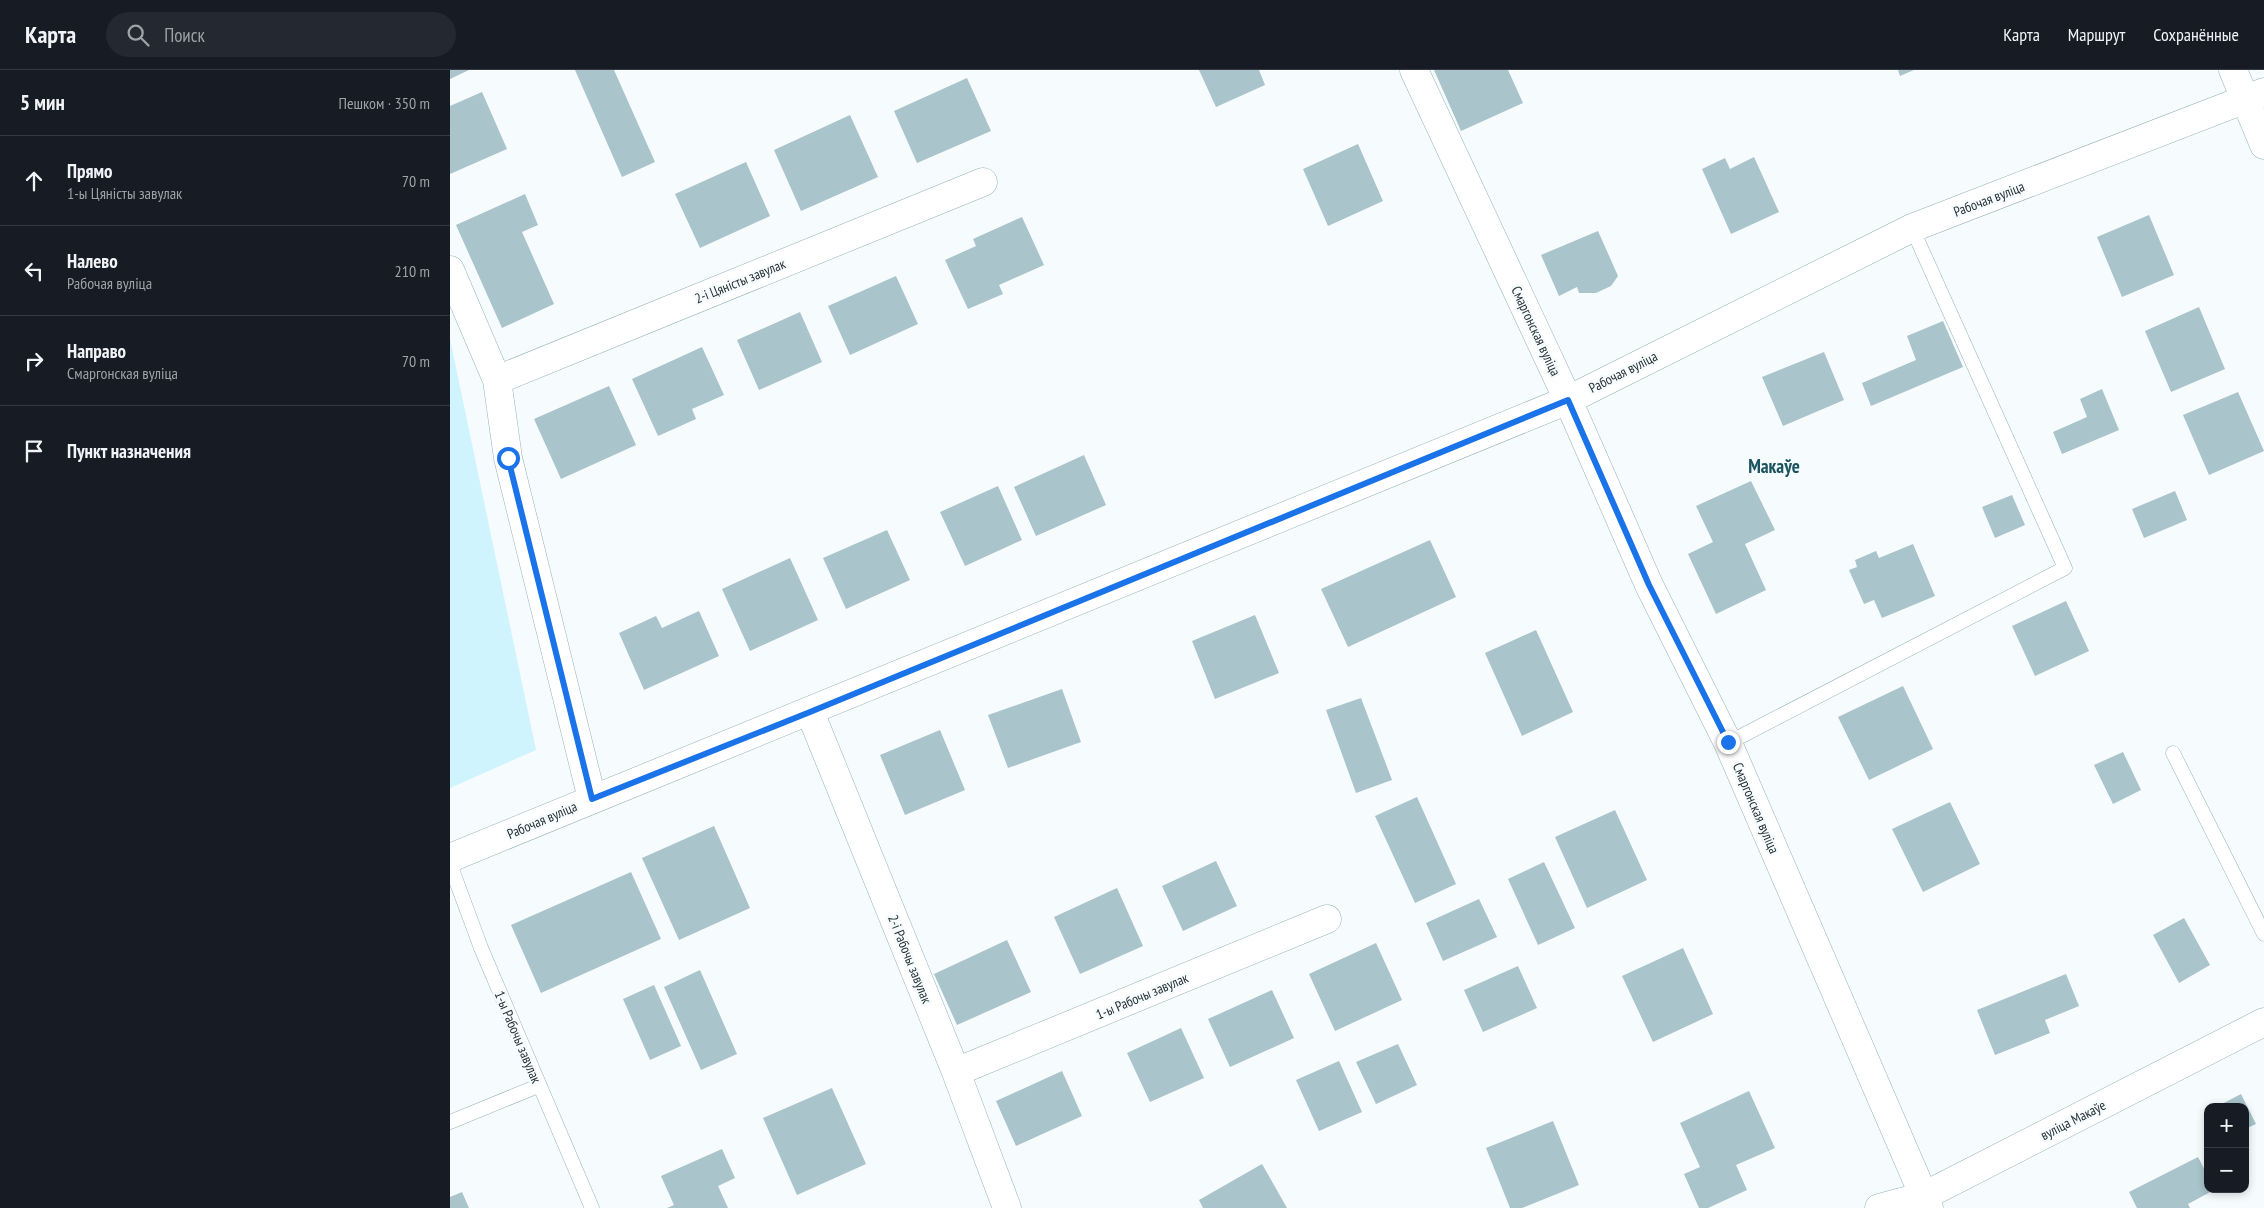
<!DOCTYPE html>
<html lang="ru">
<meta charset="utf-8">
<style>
:root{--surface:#171b24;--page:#242831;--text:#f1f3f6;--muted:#9ea1a6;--line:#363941}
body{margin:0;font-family:"PT Sans Narrow",sans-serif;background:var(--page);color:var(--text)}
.controls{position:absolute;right:15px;bottom:15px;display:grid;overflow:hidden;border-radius:10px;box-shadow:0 2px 8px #0003}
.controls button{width:45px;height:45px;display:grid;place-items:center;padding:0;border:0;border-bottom:1px solid var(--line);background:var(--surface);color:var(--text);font:25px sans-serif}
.stop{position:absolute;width:15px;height:15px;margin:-11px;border:4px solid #1a73e8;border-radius:50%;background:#fff}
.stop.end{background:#1a73e8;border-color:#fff;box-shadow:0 1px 5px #0008}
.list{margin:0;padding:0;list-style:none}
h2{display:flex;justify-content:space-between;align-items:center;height:65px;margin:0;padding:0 20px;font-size:21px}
h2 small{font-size:16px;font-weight:400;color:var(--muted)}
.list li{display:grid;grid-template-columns:32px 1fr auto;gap:15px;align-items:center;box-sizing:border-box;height:90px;padding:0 20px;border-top:1px solid var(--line)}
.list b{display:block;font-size:19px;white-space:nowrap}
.list p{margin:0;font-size:16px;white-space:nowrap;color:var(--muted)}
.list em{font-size:16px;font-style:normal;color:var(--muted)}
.icon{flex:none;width:28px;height:28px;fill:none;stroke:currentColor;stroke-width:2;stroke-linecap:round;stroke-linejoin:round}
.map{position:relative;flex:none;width:1814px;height:1138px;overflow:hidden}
header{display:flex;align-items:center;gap:30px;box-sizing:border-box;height:70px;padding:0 25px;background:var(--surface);border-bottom:1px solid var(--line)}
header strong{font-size:24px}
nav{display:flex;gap:28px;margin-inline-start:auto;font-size:18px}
.search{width:350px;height:45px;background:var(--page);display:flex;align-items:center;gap:12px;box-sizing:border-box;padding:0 18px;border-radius:28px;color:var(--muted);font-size:19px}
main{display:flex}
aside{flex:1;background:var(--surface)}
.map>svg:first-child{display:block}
</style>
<header>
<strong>Карта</strong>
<div class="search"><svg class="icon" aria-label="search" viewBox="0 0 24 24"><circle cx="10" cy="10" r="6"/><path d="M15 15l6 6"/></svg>Поиск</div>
<nav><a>Карта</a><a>Маршрут</a><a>Сохранённые</a></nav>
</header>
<main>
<aside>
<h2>5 мин<small>Пешком · 350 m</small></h2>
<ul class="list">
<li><svg class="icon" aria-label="ahead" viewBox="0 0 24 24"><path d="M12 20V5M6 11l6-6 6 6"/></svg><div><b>Прямо</b><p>1-ы Цяністы завулак</p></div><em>70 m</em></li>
<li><svg class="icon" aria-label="left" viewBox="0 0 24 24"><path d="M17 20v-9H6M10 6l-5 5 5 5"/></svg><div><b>Налево</b><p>Рабочая вуліца</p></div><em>210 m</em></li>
<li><svg class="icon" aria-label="right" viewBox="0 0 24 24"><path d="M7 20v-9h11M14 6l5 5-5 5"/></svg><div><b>Направо</b><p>Смаргонская вуліца</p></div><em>70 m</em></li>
<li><svg class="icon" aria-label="arrive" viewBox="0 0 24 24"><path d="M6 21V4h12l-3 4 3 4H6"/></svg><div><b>Пункт назначения</b></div></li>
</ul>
</aside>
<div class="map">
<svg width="1814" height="1138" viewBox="0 0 1814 1138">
<rect width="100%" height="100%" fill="#f6fbfd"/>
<path fill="#cff4fd" d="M0,269L86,680L0,718Z"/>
<path fill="#a9c4cb" d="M0,0H19L0,9Z
M125,0H164L205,92L172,107Z
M749,0H809L815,15L766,37Z
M984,0H1058L1073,33L1011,61Z
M1448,0H1464L1450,6Z
M517,8L541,61L467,93L444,41Z
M32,22L57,79L0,104V36Z
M400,45L428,107L351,141L324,80Z
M908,74L933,131L878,156L853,99Z
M1304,87L1329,142L1281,164L1252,99L1275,88L1280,99Z
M296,92L320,146L250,178L225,124Z
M75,124L88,155L72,162L104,234L52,258L6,155Z
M1699,145L1724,205L1672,227L1647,167Z
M572,147L594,195L549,215L553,224L518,239L495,190L526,176L523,169Z
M1148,161L1168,206L1161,216L1146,223H1129L1127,217L1109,226L1091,185Z
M446,206L468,254L400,285L378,236Z
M1749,237L1775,299L1721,322L1695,261Z
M350,242L372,292L309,320L287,270Z
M1493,251L1513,297L1421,336L1412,313L1466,290L1457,266Z
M252,277L274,325L242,339L246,349L208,366L182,309Z
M1374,282L1394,330L1333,356L1312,307Z
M159,316L186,375L111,409L84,349Z
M1652,319L1669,360L1612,384L1603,362L1637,347L1630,329Z
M1788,322L1814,381L1759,405L1733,345Z
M634,385L656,435L586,466L564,417Z
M1301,411L1325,460L1295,474L1316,520L1266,544L1238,484L1263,472L1246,436Z
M548,416L572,470L515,496L490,442Z
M1725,421L1737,450L1694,468L1682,439Z
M1562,425L1575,455L1545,468L1532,437Z
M437,460L460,510L396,539L373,488Z
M980,470L1006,527L898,577L871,519Z
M1463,474L1485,526L1432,548L1424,530L1414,534L1399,500L1407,497L1405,490L1426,481L1429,488Z
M340,488L368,550L300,581L272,519Z
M1616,531L1639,581L1585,606L1562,556Z
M249,541L269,586L194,620L169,563L206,546L212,558Z
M805,545L829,603L765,629L742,571Z
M1086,560L1123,642L1072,666L1035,583Z
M1453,616L1483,679L1419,710L1388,647Z
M612,619L631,672L558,698L538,645Z
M911,628L942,710L906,723L876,640Z
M490,660L515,720L455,745L430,685Z
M1673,682L1691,720L1663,734L1644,695Z
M967,727L1006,814L965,833L925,746Z
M1500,732L1530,794L1473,822L1442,759Z
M1165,740L1197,810L1137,838L1105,767Z
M264,756L300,838L229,870L192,788Z
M766,791L787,836L733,861L712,816Z
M1094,792L1125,858L1088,875L1058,809Z
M181,802L211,869L91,923L61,855Z
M667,818L693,876L630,904L604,847Z
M1029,829L1047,867L993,891L976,853Z
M1734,848L1760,895L1729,913L1703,865Z
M557,870L581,922L507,955L484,904Z
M926,873L952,930L885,961L859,904Z
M1233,878L1263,944L1203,972L1172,906Z
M1068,896L1087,938L1033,962L1014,920Z
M250,900L287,984L251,1000L214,917Z
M1616,904L1629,936L1595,950L1600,963L1545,985L1527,940Z
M204,915L231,976L200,990L173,929Z
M822,920L844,968L780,997L758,949Z
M731,958L754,1008L700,1032L677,983Z
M948,974L967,1015L926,1034L906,992Z
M889,991L912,1042L869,1061L846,1010Z
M612,1001L632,1046L566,1076L546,1031Z
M382,1018L416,1094L347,1125L313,1048Z
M1299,1021L1325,1078L1286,1095L1297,1120L1258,1138H1249L1234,1104L1250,1097L1230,1053Z
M1791,1024L1806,1054L1795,1059V1037H1766Z
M1103,1051L1129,1115L1072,1138H1060L1036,1078Z
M272,1079L285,1108L268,1116L278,1138H217L224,1135L211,1106Z
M1748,1087L1758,1106V1119H1766L1738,1134L1740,1138H1687L1679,1122Z
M812,1094L837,1138H753L749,1130Z
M12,1122L19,1138H0V1127Z"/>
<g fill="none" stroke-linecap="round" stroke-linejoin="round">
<g stroke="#97b2b8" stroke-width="15">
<path id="lane" d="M1278,673L1615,498L1462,158
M1723,683L1814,864
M0,794L31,878L142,1138
M0,1052L88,1016"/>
</g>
<g stroke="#97b2b8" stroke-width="29">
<path id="street" d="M964,0L1118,330L1199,515L1278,673L1479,1138
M1783,0L1814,75
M0,200L47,310L58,388L142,729
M47,310L533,112
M360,642L506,1002L557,1138
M0,788L1118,330L1462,158L1814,22
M506,1002L877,849
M1429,1138L1474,1126L1814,952"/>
</g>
<use href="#lane" stroke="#fff" stroke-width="14"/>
<use href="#street" stroke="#fff" stroke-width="28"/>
</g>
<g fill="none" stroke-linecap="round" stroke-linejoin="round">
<path stroke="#1a73e8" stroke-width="6" d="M58,388L142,729L360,642L1118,330L1199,515L1278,672"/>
</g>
<g text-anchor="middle" stroke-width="5" stroke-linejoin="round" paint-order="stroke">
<g font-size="14" fill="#283335" stroke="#f6fbfd">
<text transform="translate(1539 129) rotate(-21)" y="5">Рабочая вуліца</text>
<text transform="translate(290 211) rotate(-22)" y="5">2-і Цяністы завулак</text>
<text transform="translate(1086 261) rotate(65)" y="5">Смаргонская вуліца</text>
<text transform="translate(1173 302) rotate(-27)" y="5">Рабочая вуліца</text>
<text transform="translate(1306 738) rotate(67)" y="5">Смаргонская вуліца</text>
<text transform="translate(92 750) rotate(-23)" y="5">Рабочая вуліца</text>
<text transform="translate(460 889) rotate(68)" y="5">2-і Рабочы завулак</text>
<text transform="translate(692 926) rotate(-23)" y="5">1-ы Рабочы завулак</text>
<text transform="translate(68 967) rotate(67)" y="5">1-ы Рабочы завулак</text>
<text transform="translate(1623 1050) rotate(-27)" y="5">вуліца Макаўе</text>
</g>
<g font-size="19" font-weight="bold" fill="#1b535f" stroke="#f6fbfd">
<text x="1324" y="403">Макаўе</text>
</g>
</g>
</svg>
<div class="controls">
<button>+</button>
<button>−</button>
</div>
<div class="stop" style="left:58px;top:388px"></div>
<div class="stop end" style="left:1278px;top:672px"></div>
</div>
</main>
